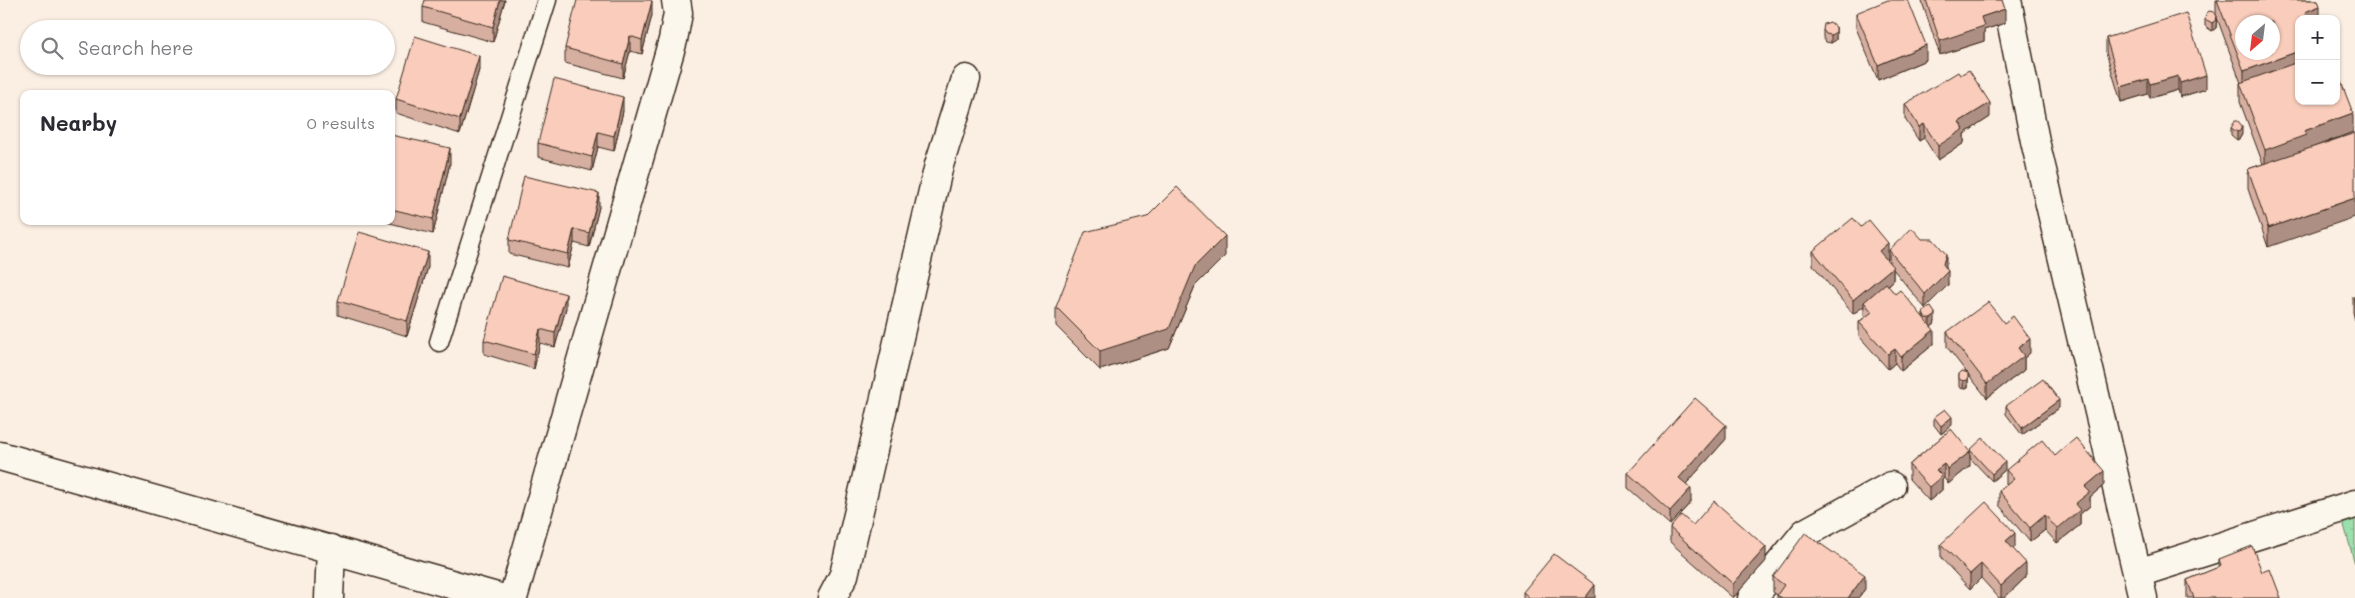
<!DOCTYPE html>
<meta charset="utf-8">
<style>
:root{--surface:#fff;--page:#f2f2f3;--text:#2b2b33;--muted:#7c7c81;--line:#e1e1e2}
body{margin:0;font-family:Mali,sans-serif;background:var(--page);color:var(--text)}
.controls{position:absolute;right:15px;top:15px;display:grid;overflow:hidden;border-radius:10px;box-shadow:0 1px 4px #0004}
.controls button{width:45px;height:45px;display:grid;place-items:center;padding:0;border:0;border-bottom:1px solid var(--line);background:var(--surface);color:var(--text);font:25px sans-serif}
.compass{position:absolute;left:2235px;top:15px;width:45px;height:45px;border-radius:50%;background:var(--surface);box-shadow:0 1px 4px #0004;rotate:208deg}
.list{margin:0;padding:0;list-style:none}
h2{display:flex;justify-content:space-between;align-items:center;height:65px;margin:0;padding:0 20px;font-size:21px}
h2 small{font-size:16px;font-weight:400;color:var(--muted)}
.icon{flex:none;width:28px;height:28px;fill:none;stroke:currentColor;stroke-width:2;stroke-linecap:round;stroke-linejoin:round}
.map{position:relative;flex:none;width:2355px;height:598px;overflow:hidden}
.search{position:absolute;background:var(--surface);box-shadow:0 1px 4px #0004;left:20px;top:20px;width:375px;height:55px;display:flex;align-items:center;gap:12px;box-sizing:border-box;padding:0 18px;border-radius:28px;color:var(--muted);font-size:19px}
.panel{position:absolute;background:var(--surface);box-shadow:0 1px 4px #0004;left:20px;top:90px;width:375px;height:135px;border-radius:10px}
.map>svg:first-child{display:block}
</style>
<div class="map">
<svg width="2355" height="598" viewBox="0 0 2355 598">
<defs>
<pattern id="wetland-marsh" width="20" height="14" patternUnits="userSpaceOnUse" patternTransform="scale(1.25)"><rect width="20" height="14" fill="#9be0ac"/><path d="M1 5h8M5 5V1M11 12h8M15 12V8" fill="none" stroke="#86c094"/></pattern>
</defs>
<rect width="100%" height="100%" fill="#fbeee2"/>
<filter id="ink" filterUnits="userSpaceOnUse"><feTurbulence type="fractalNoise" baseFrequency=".02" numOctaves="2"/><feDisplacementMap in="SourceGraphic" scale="10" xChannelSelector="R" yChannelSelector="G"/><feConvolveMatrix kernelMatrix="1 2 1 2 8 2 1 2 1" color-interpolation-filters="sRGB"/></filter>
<g filter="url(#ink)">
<path fill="url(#wetland-marsh)" stroke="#6b8565" d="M2355,514V564L2342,518Z"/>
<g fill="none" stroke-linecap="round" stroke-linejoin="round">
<g stroke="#3b2a1e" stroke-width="21">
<path id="lane" d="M439,342L547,0"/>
</g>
<g stroke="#3b2a1e" stroke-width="31">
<path id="street" d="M2007,0L2035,141L2143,598
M0,456L500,598
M2138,573L2355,504
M329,598L331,549
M513,598L673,40L678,13L676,0
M832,598L844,575L939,165L966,79
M1752,598L1805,533L1891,486"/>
</g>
<use href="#lane" stroke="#fbf7ec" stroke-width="18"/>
<use href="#street" stroke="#fbf7ec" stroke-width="28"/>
</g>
<path fill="#d6afa1" stroke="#3b2a1e" d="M505,0L493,42L423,22V7Z
M1922,0H2002L2005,23L1984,30V41L1940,55L1922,2Z
M2216,0H2318L2320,19H2299V70H2298L2353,132L2319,145L2268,247L2248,189V169L2263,164L2240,102V83H2241L2217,18L2216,28L2212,31L2205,26V19L2216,16Z
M1856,13L1926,60L1878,80L1856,28Z
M652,15L642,54L630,51L623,78L565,63V48Z
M1836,27V40L1831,43L1826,42L1823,38V30Z
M2106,38L2206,89L2180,97L2178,90L2150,98L2148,94L2121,102L2106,52Z
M479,70L460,134L396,113V99Z
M1905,104L1990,117L1964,134V143L1938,160L1924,138L1919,141L1905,119Z
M623,111L614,151L598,147L592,171L538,157V143Z
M2231,128L2242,134L2240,138L2237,140L2231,135Z
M391,135L450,163L433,234L382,221H391Z
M599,207L589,247L574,243L568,268L509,254V240Z
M1889,250L1946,268L1948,285L1925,308L1893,269V281L1888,286L1895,294L1923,317V313L1935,321L1934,325L1931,326L1934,344L1901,371L1895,363L1888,369L1859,336V322L1865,317L1864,316V306L1853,314L1813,265V251L1888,258L1886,259L1889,263Z
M1225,256L1195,286L1169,348L1100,370L1056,326V307Z
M428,267L407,336L338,315V301Z
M2353,297H2355V321L2353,312Z
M566,308L555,347L540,343L534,369L484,354V340Z
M2004,323L2030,353L2024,358V370L1987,398L1968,374V387L1963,389L1959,387V374L1967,373L1947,347V332Z
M2006,406L2059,408L2022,435L2006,414Z
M1934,417L1952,425L1941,434L1934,425Z
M1951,429L1970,466L1948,484L1944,478L1942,480V490L1929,501L1909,479V465Z
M1726,439L1686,484L1691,502L1670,525L1628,488V473Z
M1970,450L2005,470L1992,481L1970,458Z
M2055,456L2104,485L2090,497V506L2080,514V525L2057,543L2045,530L2030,542L1999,505V491L2007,485L2006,484V470Z
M1693,525L1766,561L1733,598L1670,542V528Z
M1941,544L2015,547L2013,549L2026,577L2004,598H1999L1981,578L1970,589L1941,558Z
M2219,559L2262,572L2281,598H2187V580L2219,567Z
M1773,577L1865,589L1858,598H1777V595L1773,592Z
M1523,592L1595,598H1523Z"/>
<path fill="#ae8f83" stroke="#3b2a1e" d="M500,0H505L493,42V27Z
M652,1V15L642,54V40Z
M2320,6V19H2305V12Z
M2005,9V23L1984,30V41L1940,55V41L1981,17Z
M2217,16L2216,28L2212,31V23Z
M1836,27V40L1831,43V35Z
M630,36V51L623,78V64Z
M1926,45V60L1878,80V65Z
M2299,51V70L2244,90V71Z
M479,56V70L460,134V119Z
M2206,75V89L2180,97V83Z
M2178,76V90L2150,98V84Z
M2148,79V94L2121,102V87Z
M623,97V111L614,151V136Z
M1990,103V117L1964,134V143L1938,160V146L1959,122Z
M2353,113V132L2306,150L2265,169V150L2304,131Z
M1924,124V138L1919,141V127Z
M2242,126V134L2240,138L2237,140V132Z
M598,132V147L592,171V157Z
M450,148V163L433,234V219Z
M599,193V207L589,247V233Z
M2355,198V217L2268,247V228Z
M574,229V243L568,268V254Z
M1225,236V256L1195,286L1169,348L1100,370V351Z
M1888,243V258L1879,265V251Z
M428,252V267L407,336V321Z
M1946,254V269L1948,271V285L1925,308V294L1943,264Z
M1893,267V281L1866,304L1864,302V306L1853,314V300Z
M566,294V308L555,347V333Z
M1935,313V321L1934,325L1930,327V319Z
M540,329V343L534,369V354Z
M1934,330V344L1901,371V357Z
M2030,339V353L2024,358V370L1987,398V384L2018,348Z
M1895,349V363L1888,369V354Z
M1968,373V387L1963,389V381Z
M2059,400V408L2022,435V428Z
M1952,417V425L1941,434V426Z
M1726,425V439L1679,492V478Z
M1970,452V466L1948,484V469Z
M2005,462V470L1992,481V474Z
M1944,464V478L1942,480V490L1929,501V487L1936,470Z
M2104,471V485L2090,497V506L2080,514V525L2057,543V529L2075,504L2085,487Z
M1691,488V502L1670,525V511Z
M2045,515V530L2030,542V528Z
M2015,533V547L2006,556V541Z
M1766,547V561L1733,598V584Z
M2026,563V577L2004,598H2001V586Z
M1981,564V578L1970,589V574Z
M1865,575V589L1858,598H1848Z
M1595,585V598H1585Z"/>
<path fill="#f9ccbb" stroke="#3b2a1e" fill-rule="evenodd" d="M425,0H500L493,27L423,7Z
M577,0H650L652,1L642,40L630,36L623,64L565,48Z
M1888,0H1908L1926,45L1878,65L1856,13Z
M1926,0H2002L2005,9L1981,17L1984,26L1940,41Z
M2217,0H2318L2320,6L2305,12L2307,19H2299V51L2244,71ZM2242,22H2272V52H2242Z
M2209,11L2214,12L2217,16L2216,20L2212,23L2205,19L2206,14Z
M2186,13L2206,75L2180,83L2178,76L2150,84L2148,79L2121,87L2106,38Z
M1830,22L1836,27V32L1831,35L1826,34L1823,30L1824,24Z
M415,36L479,56L460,119L396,99Z
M2295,63L2299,72V101H2336V69L2353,113L2304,131L2306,135L2265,150L2240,83Z
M1969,70L1990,103L1959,122L1964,129L1938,146L1924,124L1919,127L1905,104L1958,72L1960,75Z
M554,79L623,97L614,136L598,132L592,157L538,143Z
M2235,121H2238L2242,126L2240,131L2237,132L2231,128Z
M2355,133V198L2268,228L2248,169Z
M391,135L450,148L433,219L391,209Z
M524,176L599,193L589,233L574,229L568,254L509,240Z
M1177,187L1225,236L1195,266L1169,329L1100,351L1056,307L1085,232L1147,217Z
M1853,218L1861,227L1869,220L1888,243L1879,251L1893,267L1853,300L1813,251Z
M1912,228L1922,239H1933L1946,254L1943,264L1948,271L1925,294L1889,250Z
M359,232L428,252L407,321L338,301Z
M502,276L566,294L555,333L540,329L534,354L484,340Z
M1886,283L1895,294L1900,290L1934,330L1901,357L1895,349L1888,354L1859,322L1872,312L1864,302Z
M2353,297H2355V307Z
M1988,302L2004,323L2013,316L2030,339L2018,348L2024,356L1987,384L1947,332Z
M1931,307L1935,313L1934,317L1930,319L1925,318L1923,313L1926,309Z
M1962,371L1968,373V380L1963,381L1959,379V374Z
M2043,379L2059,400L2022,428L2006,406Z
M1695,398L1726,425L1679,478L1691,488L1670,511L1628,473Z
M1945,409L1952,417L1941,426L1934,417Z
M1951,429L1970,452L1948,469L1944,464L1936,470L1942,476L1929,487L1909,465Z
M1983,438L2005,462L1992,474L1970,450Z
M2076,438L2104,471L2085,487L2090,492L2075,504L2080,510L2057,529L2045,515L2030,528L1999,491L2014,479L2006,470L2042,440L2055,456Z
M1714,501L1766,547L1733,584L1670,528L1681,515L1693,525Z
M1986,502L2015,533L2006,541L2026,563L2001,586L1981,564L1970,574L1941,544Z
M1805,533L1865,575L1848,598H1782L1777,595L1784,585L1773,577Z
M2252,546L2262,572L2270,569L2281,598H2194L2187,580L2221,566L2219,559Z
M1554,554L1595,585L1585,598H1530L1523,592Z"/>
</g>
</svg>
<div class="controls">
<button>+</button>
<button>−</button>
</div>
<svg class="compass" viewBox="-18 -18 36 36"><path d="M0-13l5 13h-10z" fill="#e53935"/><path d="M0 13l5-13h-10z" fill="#7c7c81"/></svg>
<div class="search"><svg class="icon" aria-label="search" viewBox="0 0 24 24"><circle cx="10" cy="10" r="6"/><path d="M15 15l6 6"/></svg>Search here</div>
<section class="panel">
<h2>Nearby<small>0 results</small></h2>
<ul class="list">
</ul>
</section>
</div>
